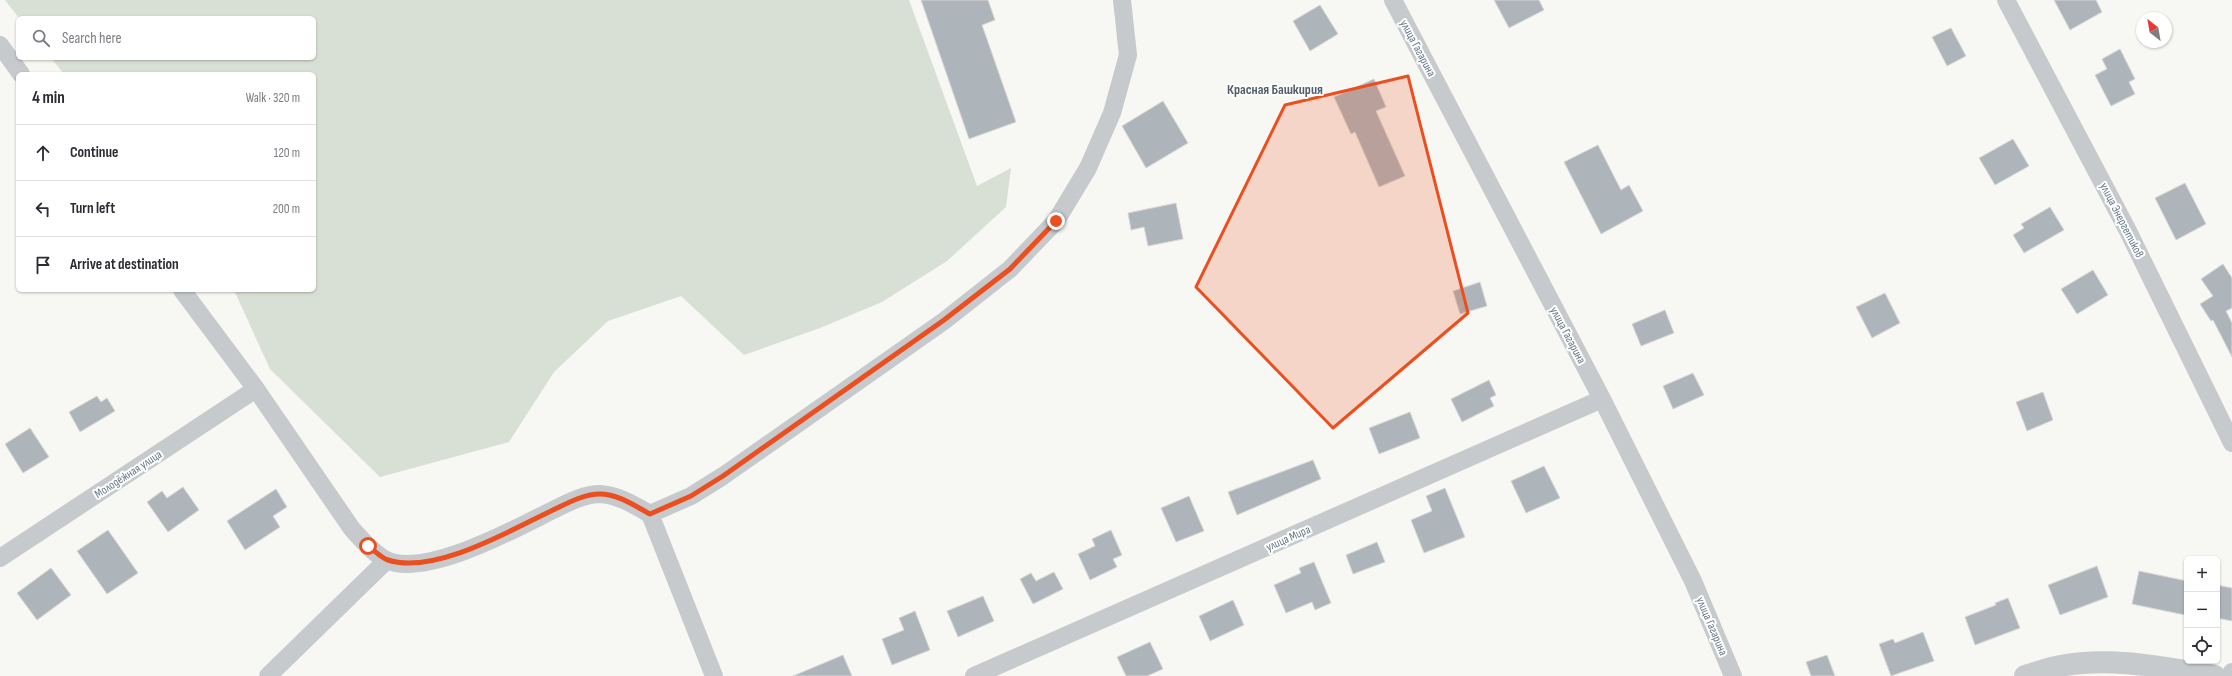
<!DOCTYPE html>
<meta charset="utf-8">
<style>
:root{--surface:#fff;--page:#f2f2f3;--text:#2b2b33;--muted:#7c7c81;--line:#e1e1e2}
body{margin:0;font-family:"Sofia Sans Condensed",sans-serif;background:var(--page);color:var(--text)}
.controls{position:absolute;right:12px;bottom:12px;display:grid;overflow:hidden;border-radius:6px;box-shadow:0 1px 3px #0004}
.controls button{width:36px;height:36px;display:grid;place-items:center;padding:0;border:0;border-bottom:1px solid var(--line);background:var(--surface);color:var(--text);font:20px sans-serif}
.compass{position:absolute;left:2136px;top:12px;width:36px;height:36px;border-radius:50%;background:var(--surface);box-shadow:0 1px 3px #0004;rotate:329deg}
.stop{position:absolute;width:12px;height:12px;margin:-9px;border:3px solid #eb4e1f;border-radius:50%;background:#fff}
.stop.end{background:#eb4e1f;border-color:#fff;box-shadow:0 1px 4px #0008}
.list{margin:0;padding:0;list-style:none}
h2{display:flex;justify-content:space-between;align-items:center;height:52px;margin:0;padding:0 16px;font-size:17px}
h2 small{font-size:13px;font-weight:400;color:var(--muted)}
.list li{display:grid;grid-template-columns:26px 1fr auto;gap:12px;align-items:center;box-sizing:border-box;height:56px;padding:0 16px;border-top:1px solid var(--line)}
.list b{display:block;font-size:15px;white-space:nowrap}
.list em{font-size:13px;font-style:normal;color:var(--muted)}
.icon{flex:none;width:22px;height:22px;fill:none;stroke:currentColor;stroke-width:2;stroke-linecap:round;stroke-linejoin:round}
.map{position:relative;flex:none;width:2232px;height:676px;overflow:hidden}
.search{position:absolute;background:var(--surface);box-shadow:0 1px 3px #0004;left:16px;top:16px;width:300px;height:44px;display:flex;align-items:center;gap:10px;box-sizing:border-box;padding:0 14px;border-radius:6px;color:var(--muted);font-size:15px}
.panel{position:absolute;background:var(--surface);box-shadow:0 1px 3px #0004;left:16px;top:72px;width:300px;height:220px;border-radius:6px}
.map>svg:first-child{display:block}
</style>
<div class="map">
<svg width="2232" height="676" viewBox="0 0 2232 676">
<rect width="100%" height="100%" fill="#f7f7f3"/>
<path fill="#d8dfd4" d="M5,0H909L977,186L1011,168L1006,207L947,261L882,302L820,328L744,355L681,296L608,321L554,372L509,442L380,477L270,369L234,290H314V74H64L51,58H314V18H19Z"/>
<path fill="#adb5bb" stroke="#d8d8d6" d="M921,0H988L995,20L982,25L1016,122L969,139Z
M1494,0H1539L1544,10L1509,28Z
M2054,0H2096L2102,12L2070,30Z
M1320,5L1338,34L1310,51L1293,21Z
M1951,28L1966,56L1947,66L1932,37Z
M2120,49L2135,79L2129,82L2135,94L2111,106L2095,75L2107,69L2102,59Z
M1374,79L1386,107L1376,111L1405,176L1379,187L1355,132L1351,134L1334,97Z
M1163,101L1188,143L1146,168L1122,126Z
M2013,139L2029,166L1995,185L1979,158Z
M1598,145L1621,190L1629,185L1643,211L1601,234L1564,162Z
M2185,183L2206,224L2176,240L2155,198Z
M1176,203L1183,239L1148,246L1144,227L1131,230L1128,213Z
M2050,207L2064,230L2024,253L2013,235L2024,228L2021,224Z
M2223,264L2232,278V308L2226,311L2232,323V357L2213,320L2211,321L2200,304L2213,296L2201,279Z
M2093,270L2108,295L2077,314L2061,289Z
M1480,282L1487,306L1460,314L1453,291Z
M1885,293L1900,323L1872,338L1856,307Z
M1665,310L1674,333L1641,346L1632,324Z
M1693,373L1704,395L1673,409L1663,386Z
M1489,380L1496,395L1490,398L1494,406L1462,422L1451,399Z
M2043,392L2053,420L2027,431L2016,402Z
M97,396L101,402L107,398L115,411L80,432L69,412Z
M1410,412L1420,438L1379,454L1369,428Z
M30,428L49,457L23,473L5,444Z
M1313,460L1321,479L1237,515L1228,492Z
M1544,466L1560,498L1526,513L1511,481Z
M183,487L199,510L168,532L147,502L162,491L167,498Z
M1445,488L1465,537L1424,553L1411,520L1432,511L1426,496Z
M276,489L287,507L273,516L280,527L245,550L227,521Z
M1189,496L1204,531L1176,542L1161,508Z
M108,530L138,573L107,594L77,551Z
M1111,530L1122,555L1113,559L1117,567L1090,580L1078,554L1095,546L1092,539Z
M1377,542L1385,562L1353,574L1346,555Z
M1314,562L1331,603L1315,610L1312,602L1286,613L1274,585L1301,573L1299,568Z
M2097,566L2108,597L2060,615L2048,585Z
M51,568L71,595L37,620L17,593Z
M2139,571L2187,581L2185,615L2132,604Z
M1054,572L1063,589L1033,604L1020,579L1031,573L1036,581Z
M2217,585L2232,588V621L2217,618Z
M983,596L994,621L958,637L947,611Z
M2008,598L2020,628L1975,645L1965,617L1996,605L1995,603Z
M1233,600L1244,625L1210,641L1199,616Z
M915,611L930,650L892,665L882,639L904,630L899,618Z
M1923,632L1934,661L1891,676L1879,644L1893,639L1895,643Z
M1150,642L1163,669L1147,676H1126L1117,657Z
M843,655L852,676H793Z
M1827,655L1835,676H1811L1806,662Z"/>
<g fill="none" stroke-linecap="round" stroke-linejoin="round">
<path stroke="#c6cacd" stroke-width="18" d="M1393,0L1602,399L1693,581L1733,676
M2006,0L2127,229L2232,443
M0,45L21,74
M182,290L256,389L352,529C362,540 373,553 386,560C425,578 513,530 549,512C564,505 582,494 600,494C618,495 634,505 650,514L714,676
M650,514L691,496L723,476L944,321L1010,269L1056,221L1088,168L1112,113L1128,55L1122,0
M0,558L256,389
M268,676L387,560
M974,676L1602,399
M2231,676L2232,672"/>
<path stroke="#c6cacd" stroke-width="22" d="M2025,676C2036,673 2048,668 2060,666C2112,656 2165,668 2215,676"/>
</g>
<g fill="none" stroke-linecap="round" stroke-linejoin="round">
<path stroke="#eb4e1f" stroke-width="5" d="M368,546C374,550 381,558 388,560C434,575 509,531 551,511C566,504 583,494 600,494C618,494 635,506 650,514L691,496L723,476L944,320L1010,269L1056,221"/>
</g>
<path fill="#eb4e1f" fill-opacity="0.2" stroke="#eb4e1f" stroke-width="3" stroke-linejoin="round" d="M1408,76L1468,313L1333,428L1196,287L1285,105Z"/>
<g text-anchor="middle" stroke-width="4" stroke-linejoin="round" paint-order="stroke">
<g font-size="12" fill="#647786" stroke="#fff">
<text transform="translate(1418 48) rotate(62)" y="4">улица Гагарина</text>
<text transform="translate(2122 220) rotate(63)" y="4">улица Энергетиков</text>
<text transform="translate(1568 335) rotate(62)" y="4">улица Гагарина</text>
<text transform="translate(128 474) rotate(-33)" y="4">Молодёжная улица</text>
<text transform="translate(1288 538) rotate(-24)" y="4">улица Мира</text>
<text transform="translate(1712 626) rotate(67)" y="4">улица Гагарина</text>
</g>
<g font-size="14" font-weight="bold" fill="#53606b" stroke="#fff">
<text x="1275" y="94">Красная Башкирия</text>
</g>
</g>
</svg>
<div class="controls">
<button>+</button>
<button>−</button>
<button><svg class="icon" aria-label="locate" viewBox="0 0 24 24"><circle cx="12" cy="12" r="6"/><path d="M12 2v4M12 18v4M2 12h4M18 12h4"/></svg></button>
</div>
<svg class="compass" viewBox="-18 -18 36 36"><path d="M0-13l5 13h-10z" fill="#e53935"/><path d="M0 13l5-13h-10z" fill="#7c7c81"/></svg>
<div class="stop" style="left:368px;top:546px"></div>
<div class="stop end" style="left:1056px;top:221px"></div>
<div class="search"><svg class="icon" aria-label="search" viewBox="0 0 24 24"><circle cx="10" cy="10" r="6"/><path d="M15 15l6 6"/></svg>Search here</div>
<section class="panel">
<h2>4 min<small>Walk · 320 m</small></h2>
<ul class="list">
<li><svg class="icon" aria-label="ahead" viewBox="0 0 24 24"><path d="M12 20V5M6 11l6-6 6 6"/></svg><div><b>Continue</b></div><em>120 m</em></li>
<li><svg class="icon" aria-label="left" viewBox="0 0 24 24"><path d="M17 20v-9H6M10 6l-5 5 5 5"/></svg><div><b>Turn left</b></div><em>200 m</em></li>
<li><svg class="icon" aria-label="arrive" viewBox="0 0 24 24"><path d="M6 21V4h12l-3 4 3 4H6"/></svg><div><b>Arrive at destination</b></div></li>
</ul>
</section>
</div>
